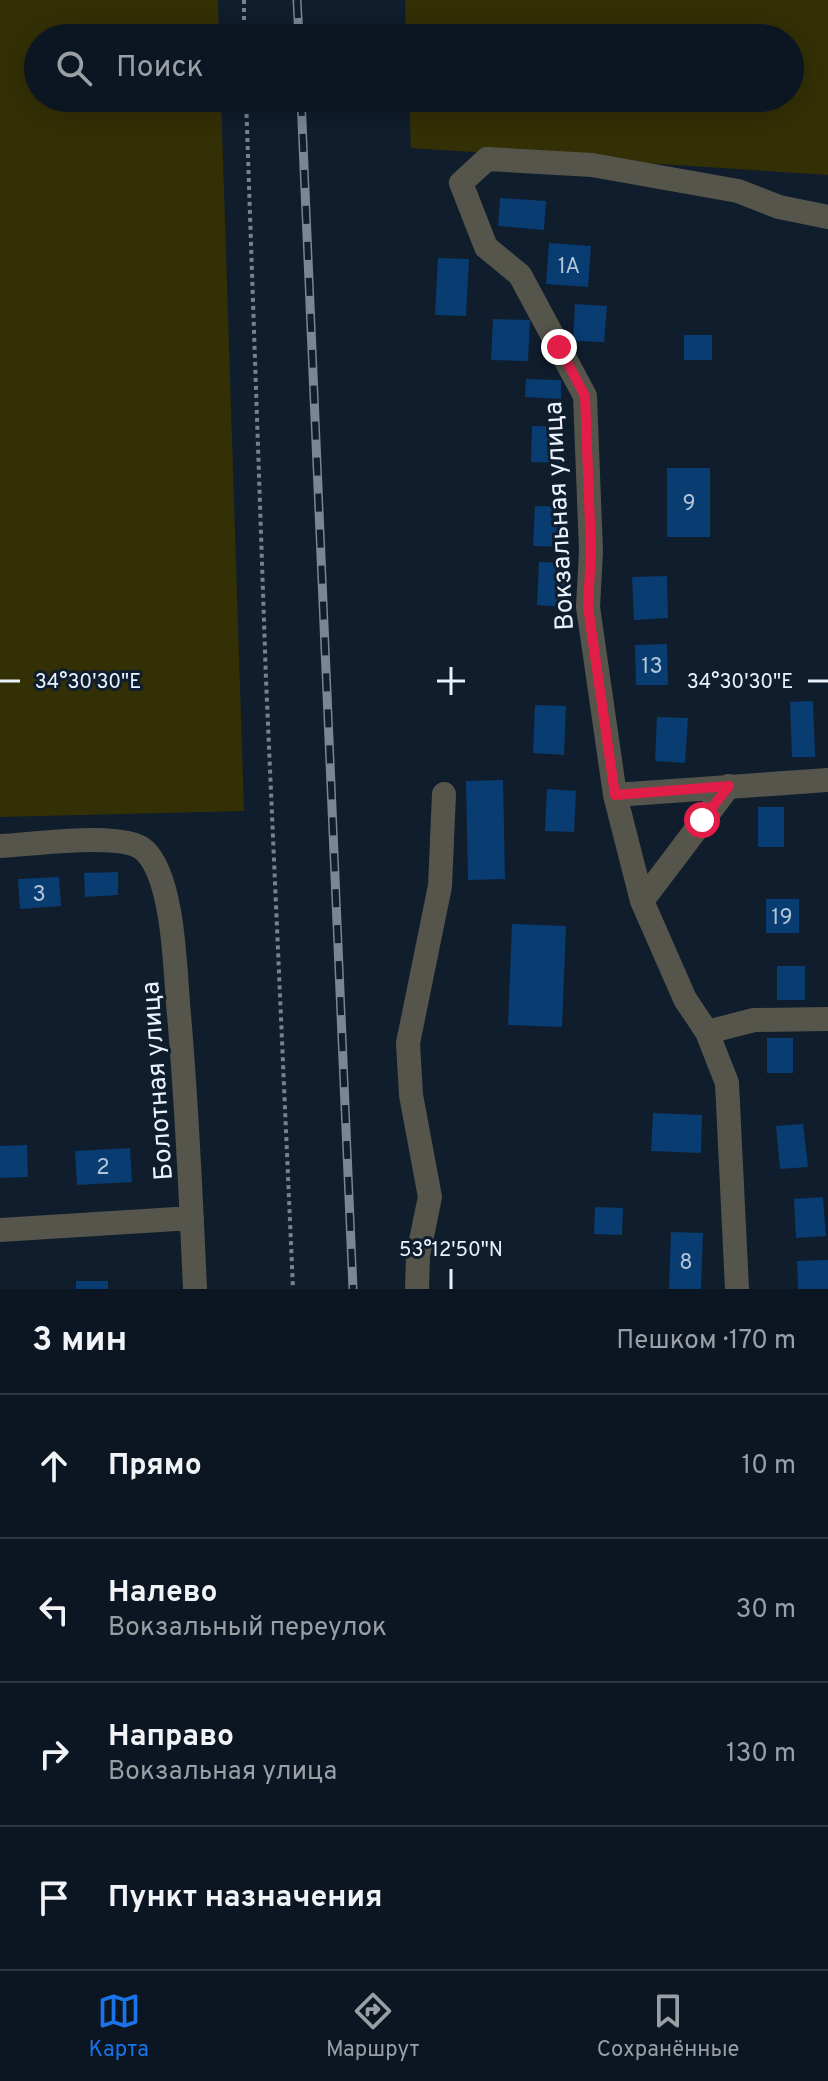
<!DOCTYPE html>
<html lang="ru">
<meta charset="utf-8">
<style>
:root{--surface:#0c1622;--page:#151f2a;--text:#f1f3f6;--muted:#9a9fa5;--line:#2c3540;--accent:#1a73e8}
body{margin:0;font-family:Overpass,sans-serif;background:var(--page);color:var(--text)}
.stop{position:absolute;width:24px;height:24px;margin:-18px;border:6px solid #e11d48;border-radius:50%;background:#fff}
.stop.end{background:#e11d48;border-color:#fff;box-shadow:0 2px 8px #0008}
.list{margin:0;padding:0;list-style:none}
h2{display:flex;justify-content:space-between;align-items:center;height:104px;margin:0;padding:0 32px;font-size:34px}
h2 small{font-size:26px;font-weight:400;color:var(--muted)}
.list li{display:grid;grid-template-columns:52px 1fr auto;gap:24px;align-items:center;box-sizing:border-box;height:144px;padding:0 32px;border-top:2px solid var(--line)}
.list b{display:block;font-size:30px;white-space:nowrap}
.list p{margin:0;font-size:26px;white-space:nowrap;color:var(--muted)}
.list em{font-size:26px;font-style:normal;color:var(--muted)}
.icon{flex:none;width:44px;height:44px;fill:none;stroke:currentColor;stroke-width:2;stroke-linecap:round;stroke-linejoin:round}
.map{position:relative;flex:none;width:828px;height:1289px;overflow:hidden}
.search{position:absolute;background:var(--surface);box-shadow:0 4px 20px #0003;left:24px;right:24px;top:24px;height:88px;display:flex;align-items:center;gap:20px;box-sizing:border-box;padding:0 28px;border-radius:44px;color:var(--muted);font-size:30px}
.sheet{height:680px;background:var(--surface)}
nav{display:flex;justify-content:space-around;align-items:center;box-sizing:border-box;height:112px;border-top:2px solid var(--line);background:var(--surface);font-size:22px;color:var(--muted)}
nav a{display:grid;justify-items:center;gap:4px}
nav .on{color:var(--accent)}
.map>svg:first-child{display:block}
</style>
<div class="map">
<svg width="828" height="1289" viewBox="0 0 828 1289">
<rect width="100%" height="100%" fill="#101d2d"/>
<path fill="#333006" d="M0,0H218L219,38H38V98H221L244,811L0,817Z
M405,0H828V175L411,148L409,98H790V38H406Z"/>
<path fill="#093c71" d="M500,198L546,201L544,230L498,226Z
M549,243L591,246L588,287L546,284Z
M438,258L469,259L466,316L435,315Z
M575,304L607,306L604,342L573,341Z
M493,319L530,320L528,361L491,360Z
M684,335H712V360H684Z
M526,379L561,380V399L525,397Z
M532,426L561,427L559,463L531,462Z
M667,468H710V537H667Z
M535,506L567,507L566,547L533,546Z
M539,562L568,563L566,607L537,605Z
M667,576L668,618L634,620L632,577Z
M667,644L668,685H636L635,645Z
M813,701L815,757H792L790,702Z
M535,705L566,706L564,755L533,753Z
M657,717L688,718L685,763L655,761Z
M503,780L505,879L468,880L466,781Z
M547,789L576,791L574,832L545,831Z
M758,807H784V847H758Z
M118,872V895L85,897L84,873Z
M59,877L61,906L20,909L18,879Z
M766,899H799V933H766Z
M512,924L566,926L562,1027L508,1025Z
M777,966H805V1000H777Z
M767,1038H793V1073H767Z
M653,1113L702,1115L701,1153L651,1151Z
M803,1124L808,1167L780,1169L776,1126Z
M27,1145L28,1177L0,1178V1146Z
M130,1148L132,1182L77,1185L75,1151Z
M823,1197L826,1236L796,1238L794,1199Z
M595,1207L623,1208L622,1235L594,1234Z
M671,1232L703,1233L701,1289H669Z
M828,1260V1289H798L797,1261Z
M76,1281H108V1289H76Z"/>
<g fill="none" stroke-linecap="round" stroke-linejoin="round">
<path stroke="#778290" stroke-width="4" stroke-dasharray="4 4" stroke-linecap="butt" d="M244,0V38
M246,98L266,679L293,1289"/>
<path stroke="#55554b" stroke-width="24" d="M615,795L828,780
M0,846C31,845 122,831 144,850C175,878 175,976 179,1015C187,1106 191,1197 195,1289
M642,901L729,786
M707,1032L754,1020L828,1019
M0,1230L192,1218
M417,1289L418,1255L430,1197L411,1095L408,1043L440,886L444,794
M737,1289L727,1083L707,1032L685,999L642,901L615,795L588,607L591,551L585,396L520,275L486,247L461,183L487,159L592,165L738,191L779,207L828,217"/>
<g stroke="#7a8693" stroke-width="9">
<path id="rail" d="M297,0L299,38
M301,98L353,1289"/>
</g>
<use href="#rail" stroke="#101d2d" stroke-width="6" stroke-dasharray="18" stroke-linecap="butt"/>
</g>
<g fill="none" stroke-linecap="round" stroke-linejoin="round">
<path stroke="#e11d48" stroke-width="10" d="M559,347L585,396L591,551L588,607L615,795L729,786L702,820"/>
</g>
<path fill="none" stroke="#e9f2fd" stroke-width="3" d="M451,667V695M0,681H20M437,681H465M808,681H828M451,1269V1289"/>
<g text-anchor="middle" stroke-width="6" stroke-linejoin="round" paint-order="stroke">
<g font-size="22" fill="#b1c4da">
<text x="569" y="273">1А</text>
<text x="689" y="510">9</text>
<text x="652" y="673">13</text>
<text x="39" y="901">3</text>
<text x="782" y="924">19</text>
<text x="103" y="1174">2</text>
<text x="686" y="1269">8</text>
</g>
<g font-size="26" fill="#e9f2fd" stroke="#101d2d">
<text transform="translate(558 516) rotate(-93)" y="9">Вокзальная улица</text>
<text transform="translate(156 1081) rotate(-94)" y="9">Болотная улица</text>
</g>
</g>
<g font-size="20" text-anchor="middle" fill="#e9f2fd" stroke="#101d2d" stroke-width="6" stroke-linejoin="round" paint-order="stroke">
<text x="740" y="688">34°30'30"E</text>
<text x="88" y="688">34°30'30"E</text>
<text x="451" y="1256">53°12'50"N</text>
</g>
</svg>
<div class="stop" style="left:702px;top:820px"></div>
<div class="stop end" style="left:559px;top:347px"></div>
<div class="search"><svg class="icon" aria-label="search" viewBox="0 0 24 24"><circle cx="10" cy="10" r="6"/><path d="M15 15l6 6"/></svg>Поиск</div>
</div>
<section class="sheet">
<h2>3 мин<small>Пешком · 170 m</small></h2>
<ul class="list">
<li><svg class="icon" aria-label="ahead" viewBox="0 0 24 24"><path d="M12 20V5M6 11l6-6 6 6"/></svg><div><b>Прямо</b></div><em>10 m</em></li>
<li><svg class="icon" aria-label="left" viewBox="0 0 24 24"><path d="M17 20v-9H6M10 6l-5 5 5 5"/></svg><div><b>Налево</b><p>Вокзальный переулок</p></div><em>30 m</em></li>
<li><svg class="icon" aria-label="right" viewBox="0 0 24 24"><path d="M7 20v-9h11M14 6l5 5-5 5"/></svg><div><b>Направо</b><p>Вокзальная улица</p></div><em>130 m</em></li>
<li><svg class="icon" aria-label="arrive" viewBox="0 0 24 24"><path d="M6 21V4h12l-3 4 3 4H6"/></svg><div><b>Пункт назначения</b></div></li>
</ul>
</section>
<nav>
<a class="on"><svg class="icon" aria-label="map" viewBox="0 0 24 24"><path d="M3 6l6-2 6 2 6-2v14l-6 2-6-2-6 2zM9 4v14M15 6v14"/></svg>Карта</a>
<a><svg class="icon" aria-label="directions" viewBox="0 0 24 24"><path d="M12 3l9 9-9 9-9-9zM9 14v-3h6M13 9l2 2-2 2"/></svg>Маршрут</a>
<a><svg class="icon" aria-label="saved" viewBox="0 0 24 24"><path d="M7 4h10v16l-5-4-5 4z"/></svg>Сохранённые</a>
</nav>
